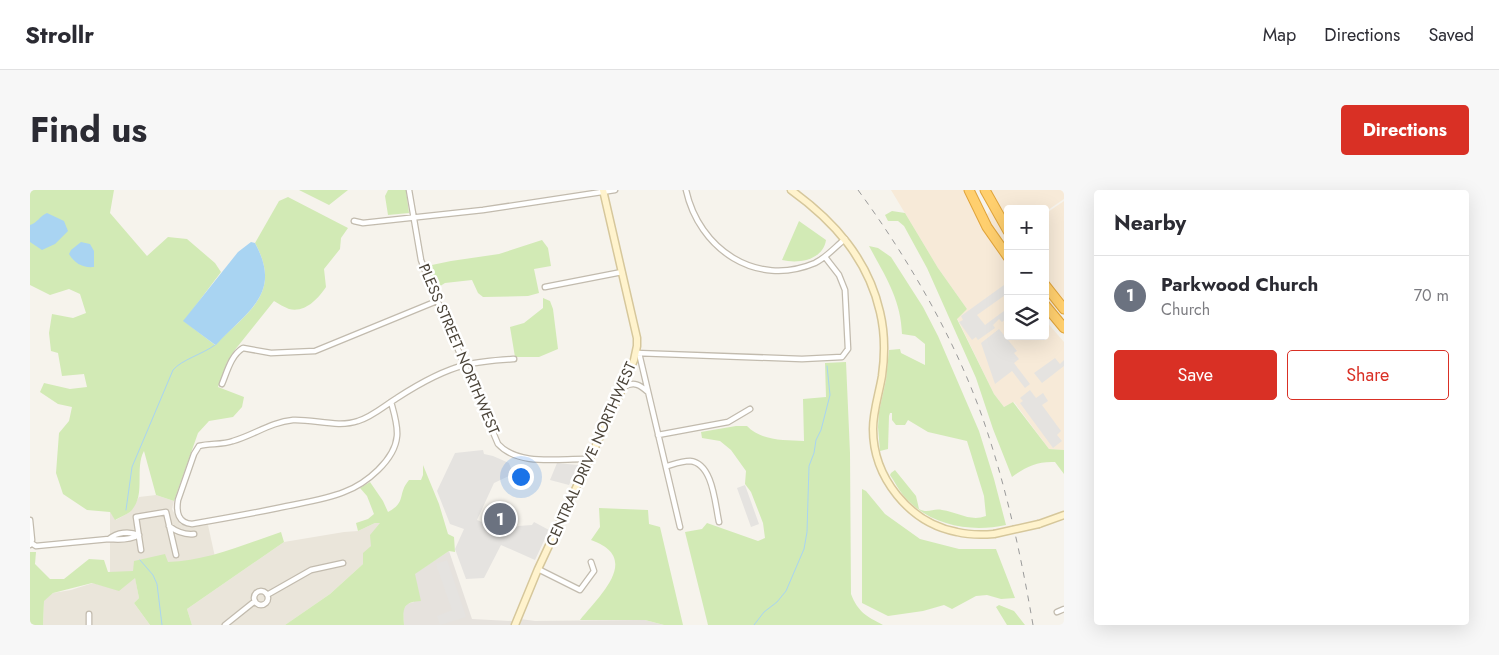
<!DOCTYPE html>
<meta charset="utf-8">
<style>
:root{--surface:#fff;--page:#f7f7f7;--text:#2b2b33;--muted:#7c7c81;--line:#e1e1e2;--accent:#d93025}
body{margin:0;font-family:Jost,sans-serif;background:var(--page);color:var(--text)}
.controls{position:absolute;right:15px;top:15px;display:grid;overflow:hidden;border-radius:5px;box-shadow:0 5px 20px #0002}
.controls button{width:45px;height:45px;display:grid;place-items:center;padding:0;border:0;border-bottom:1px solid var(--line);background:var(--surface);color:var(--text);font:25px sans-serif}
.you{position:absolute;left:490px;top:286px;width:18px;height:18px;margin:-12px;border:4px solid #fff;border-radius:50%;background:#1a73e8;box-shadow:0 0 0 8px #1a73e833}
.badge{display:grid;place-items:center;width:32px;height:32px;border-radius:50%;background:var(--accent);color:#fff;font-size:16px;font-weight:700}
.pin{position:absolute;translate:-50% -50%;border:2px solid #fff;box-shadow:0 1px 5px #0006}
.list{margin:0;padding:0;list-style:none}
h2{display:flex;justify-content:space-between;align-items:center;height:65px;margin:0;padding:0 20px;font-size:21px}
h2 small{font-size:16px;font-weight:400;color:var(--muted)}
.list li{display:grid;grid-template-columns:32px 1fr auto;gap:15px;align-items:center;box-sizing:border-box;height:80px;padding:0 20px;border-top:1px solid var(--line)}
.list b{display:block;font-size:19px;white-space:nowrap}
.list p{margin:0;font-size:16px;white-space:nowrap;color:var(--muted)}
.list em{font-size:16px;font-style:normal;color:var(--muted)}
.actions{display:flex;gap:10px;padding:15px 20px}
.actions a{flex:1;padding:11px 0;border:1px solid var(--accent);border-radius:5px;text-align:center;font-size:18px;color:var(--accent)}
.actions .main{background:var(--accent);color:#fff}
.icon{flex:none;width:28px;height:28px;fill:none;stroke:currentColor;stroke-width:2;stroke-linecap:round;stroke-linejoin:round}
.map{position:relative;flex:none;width:1034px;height:435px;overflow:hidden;border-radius:5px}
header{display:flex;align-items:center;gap:30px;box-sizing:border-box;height:70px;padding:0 25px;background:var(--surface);border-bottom:1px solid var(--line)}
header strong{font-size:24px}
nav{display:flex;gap:28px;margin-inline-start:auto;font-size:18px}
.intro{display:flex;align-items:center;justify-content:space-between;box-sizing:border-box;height:120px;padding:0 30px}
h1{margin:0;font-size:35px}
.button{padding:12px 22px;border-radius:5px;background:var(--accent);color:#fff;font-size:18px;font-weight:700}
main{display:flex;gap:30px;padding:0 30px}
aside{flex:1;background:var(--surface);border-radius:5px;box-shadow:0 5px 20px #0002}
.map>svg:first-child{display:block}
</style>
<header>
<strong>Strollr</strong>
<nav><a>Map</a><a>Directions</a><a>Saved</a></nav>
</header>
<div class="intro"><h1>Find us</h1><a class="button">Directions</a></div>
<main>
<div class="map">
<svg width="1034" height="435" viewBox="0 0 1034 435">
<rect width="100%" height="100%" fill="#f6f3ec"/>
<path fill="#eae5da" d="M126,305L144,311L142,319L150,334L161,337L178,335L185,367L80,389V322L86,330L100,322L109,307Z
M345,333H351L333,374L300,404L255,435H162L157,419L254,352L314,342L328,341Z
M105,387L109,408L104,413L120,435H13L14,410L23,403L41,400L63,393L89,400Z"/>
<path fill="#f7ead8" d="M861,0H935L951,31L967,13L961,0H1034V9L1015,22V19H978V146H1015V130L1034,152V260L1019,259L984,212L974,217L964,204L927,128L937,119L908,78Z
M1034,11V111L1015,128V24Z"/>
<path fill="#e6e2dd" d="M419,361L442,429L482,431L481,435H374L373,420L377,414L384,412V384Z
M490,429L505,431L615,430L634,435H488Z"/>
<path fill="#d2eab5" d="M0,0H84L80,23L117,66L138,47L157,49L185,73L191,82L154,131L185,155C217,122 253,104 225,53L249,11L258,7L318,38L311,48L310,59L294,79L296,97C288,109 275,123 259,119C254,117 249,114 244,111L204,161L197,172L188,197L214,207L212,217L203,227L179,231L168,243L144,311L126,305L114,261C104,279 117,306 100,322C96,325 90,327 85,330L80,322L57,320L33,304L26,283L29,243L39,231L42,217L28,214L10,202L14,193L40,199L57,197L54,184L32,186L28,163L21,161L19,143L22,124L43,128L56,123L50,104L39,99L20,105L0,95Z
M269,0H318L299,15Z
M358,0H376L379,23L358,25L355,6Z
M862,21L875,23L908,78L937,119L927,129L964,204L974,217L983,212L1019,259L1034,260V284L1025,272C1008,271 995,277 982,287L963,239L946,188L897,78L874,36L868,31H858L855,25Z
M769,31L796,50C793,70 769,74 752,70Z
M512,50L518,58L521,76L504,79L509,103L498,106L453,107L448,103L442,90L415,93L407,98L397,76L421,71L469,64Z
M839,56L848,58L861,67L893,117L908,146L949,241L964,289L976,335C939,343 898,335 873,305C868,299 865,292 860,285L861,283L865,280L886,306L889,319C898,324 903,318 912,320C928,322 940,332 956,326L954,306L937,251L898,242L878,230L875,235H866L862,230V223H860L859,226L858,259L850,261L848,237L849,222L856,190L859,160L870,159L871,163L895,175V154L885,146L872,144C871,109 855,86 839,56Z
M513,108L520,111L523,119L528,159L509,167H485L480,137L494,133L513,118Z
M816,172L820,263L821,404C828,422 836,426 853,435H678L655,342L672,339L677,333L728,351L735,348L733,333L721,302L715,294L716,281L701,260L690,251L672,248L671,242L706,236H717C731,251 755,250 774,251L773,209L796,207L795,173Z
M393,275L409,314L418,344L424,347L425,362L419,361L385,384L391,411C372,412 373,419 374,435H255L300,404L333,374V363L341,356L340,345L350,333H345L328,341L326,333L338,329L344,324L337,306L330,298L340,292L353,311L358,322C377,312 367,304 379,290H391L393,285Z
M832,299L836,301L855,324L890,349L929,359H966L985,408L971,409L957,405L946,406L922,419L914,415L893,421L858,426L832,413Z
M569,318L618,320L619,334L630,337L653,435H634L615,430H550C570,405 612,368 561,350L570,337Z
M251,342L254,352L157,419L162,435H120L104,413L109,408L105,388L89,401L62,393L23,403L14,411L13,435H0V362H6L5,374L20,389H34L59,369L74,370L78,382L103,381L104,371L135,364L138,372C177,371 215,354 251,342Z
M969,415L984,421L995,435H977L966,417Z"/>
<path fill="#e5e3e0" d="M974,95L978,99V103L947,125L955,135L978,118V127L972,132L969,129L963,135L965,138L948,150L946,147L942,150L929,132L933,130L931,126Z
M969,139L987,161L984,163L989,169L984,173L1000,194L995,198L982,181L965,194L951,153Z
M1025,168L1030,174L1034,170V176L1012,193L1004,183Z
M1000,200L1006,208L1013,203L1018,211L1012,215L1031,241L1027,245L1032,251L1023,258L990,213L993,211L990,208Z
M453,260L454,264L463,266L479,273L483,284L464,293L447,330L479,343L488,336L502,335L504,332L519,340L505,370L471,355L454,388L436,389L425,359L434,339L420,334L407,301L425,263Z
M527,273L548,275L539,295L520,290Z
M715,295L729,334L721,337L707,298Z
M417,370L436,427L410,435L407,426L422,420L406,374Z"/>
<path fill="#a9d4f2" d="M17,23L34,31L38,41L25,54L12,60L0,52V35C7,33 10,26 17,23Z
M51,52L60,54L64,61V77C53,78 45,74 39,64L41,60Z
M221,52L225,53C253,104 217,121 186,155L184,154L153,131L208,62Z"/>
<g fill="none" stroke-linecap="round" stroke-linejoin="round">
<path stroke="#a9d4f2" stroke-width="1" d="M96,320L102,277L143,180C151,170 173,164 185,155
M110,370L123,385L127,394L132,435
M724,435L734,422L747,412L756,401L774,359L777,342L779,276L784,263L786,250L791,240L800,205L797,176"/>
<g stroke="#c2bbae" stroke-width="7">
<path id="street" d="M379,0L391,70L397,86L468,254C489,277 531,268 559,269
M656,0C669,59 726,98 785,73C797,67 805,57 815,49
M324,31L333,33L453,20L585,0
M515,97L592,82
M606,163L772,169L812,167L818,159L815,100L809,85L795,67
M609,163L650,337
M192,194C197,182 201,165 213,158L241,163L285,161L407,111
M594,197C604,191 610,195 618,202
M361,212C364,223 368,235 367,246C365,270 336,294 314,302C294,310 270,313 248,318C219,324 191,329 162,334C148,333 146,322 148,310L164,264L169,256C180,253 192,255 203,251C224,245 241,232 263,230C284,229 308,238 328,231C342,227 354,216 367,208C387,195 411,181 435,175C451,171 468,170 484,169
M628,245L698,232L720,219
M637,276C644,274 652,271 660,271C683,273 685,314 689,332
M0,330L2,350L0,355
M139,336C147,342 155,345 164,344
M79,349C87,342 99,341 109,345
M1,353L6,356L79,349C89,350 100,350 109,345
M111,360L106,327L136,322L146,365
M508,379L550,400L564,381L561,372
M224 408a7 7 0 1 1 14 0a7 7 0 1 1-14 0Z
M237,405L281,380L313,373
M1027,422L1034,419
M59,435V424
M195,435L225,411"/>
</g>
<g stroke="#d6c79b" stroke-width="9">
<path id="secondary" d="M761,0C804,31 838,69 850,122C855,143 855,165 852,186C849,204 843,221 843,239C843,287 879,333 927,342C939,345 952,345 964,344
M1009,334L1034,325
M485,435L508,379L589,206L604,170L607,156V148L573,0"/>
</g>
<g stroke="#e0a43c" stroke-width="11">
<path id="highway" d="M939,0L957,37L978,67
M955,0L978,41
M1015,95L1034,119
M1015,115L1034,138"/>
</g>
<use href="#street" stroke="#fff" stroke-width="4.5"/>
<use href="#secondary" stroke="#fff3cd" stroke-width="6"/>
<use href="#highway" stroke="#ffcf6e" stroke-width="9"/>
<path stroke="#9a9a9a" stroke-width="1" stroke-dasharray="6 6" stroke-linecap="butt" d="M828,0C878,68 925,149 953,229C976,296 991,365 1003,435"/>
<g stroke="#d6c79b" stroke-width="9" stroke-linecap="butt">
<path id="secondary-bridge" d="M964,344L1009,334"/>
</g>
<use href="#secondary-bridge" stroke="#fff3cd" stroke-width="6"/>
</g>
<g text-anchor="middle" stroke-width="5" stroke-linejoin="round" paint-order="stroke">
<g font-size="15" fill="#4b4439" stroke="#fff">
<text transform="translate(429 159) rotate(67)" y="5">PLESS STREET NORTHWEST</text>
<text transform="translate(561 264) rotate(-66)" y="5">CENTRAL DRIVE NORTHWEST</text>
</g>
</g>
</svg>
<div class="controls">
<button>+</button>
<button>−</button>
<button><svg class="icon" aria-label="layers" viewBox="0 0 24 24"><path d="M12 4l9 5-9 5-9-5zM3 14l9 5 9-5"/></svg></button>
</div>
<div class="you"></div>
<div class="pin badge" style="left:470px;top:329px;background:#6b7280">1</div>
</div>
<aside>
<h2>Nearby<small></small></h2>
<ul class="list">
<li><span class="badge" style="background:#6b7280">1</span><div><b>Parkwood Church</b><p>Church</p></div><em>70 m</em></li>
</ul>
<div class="actions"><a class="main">Save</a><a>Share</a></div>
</aside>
</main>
